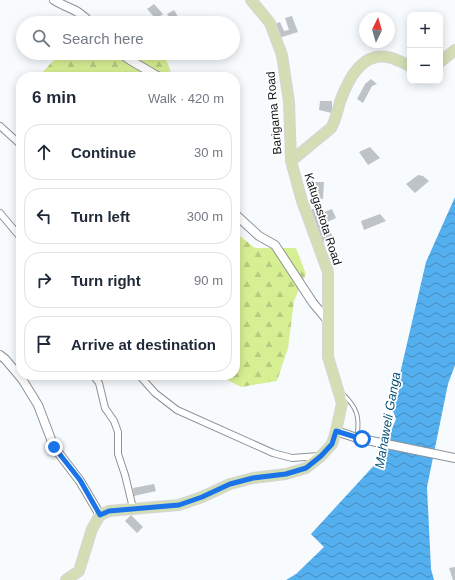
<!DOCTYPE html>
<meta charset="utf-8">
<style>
:root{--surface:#fff;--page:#f6f6f7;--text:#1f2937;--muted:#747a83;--line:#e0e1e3}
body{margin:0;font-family:Arial,sans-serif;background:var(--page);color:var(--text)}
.controls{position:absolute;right:12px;top:12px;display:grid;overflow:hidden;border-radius:8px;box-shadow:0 2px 10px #0003}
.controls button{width:36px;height:36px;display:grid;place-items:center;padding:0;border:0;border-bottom:1px solid var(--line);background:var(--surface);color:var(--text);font:20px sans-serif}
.compass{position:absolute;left:359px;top:12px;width:36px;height:36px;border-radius:50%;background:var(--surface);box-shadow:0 2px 10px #0003;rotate:5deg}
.stop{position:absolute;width:12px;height:12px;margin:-9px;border:3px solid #1a73e8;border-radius:50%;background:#fff}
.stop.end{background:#1a73e8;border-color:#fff;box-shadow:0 1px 4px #0008}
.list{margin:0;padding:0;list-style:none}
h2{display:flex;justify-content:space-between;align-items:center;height:52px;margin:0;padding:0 16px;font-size:17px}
h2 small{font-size:13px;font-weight:400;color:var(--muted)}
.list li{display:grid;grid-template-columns:26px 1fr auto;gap:12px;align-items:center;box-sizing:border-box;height:56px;margin:0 8px 8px;padding:0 8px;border:1px solid var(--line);border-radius:16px}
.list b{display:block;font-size:15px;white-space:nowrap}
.list em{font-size:13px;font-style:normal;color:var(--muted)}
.icon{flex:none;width:22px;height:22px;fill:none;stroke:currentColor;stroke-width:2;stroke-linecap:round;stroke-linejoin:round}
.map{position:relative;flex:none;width:455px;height:580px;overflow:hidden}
.search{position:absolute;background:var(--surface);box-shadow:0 2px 10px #0003;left:16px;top:16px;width:224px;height:44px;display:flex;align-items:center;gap:10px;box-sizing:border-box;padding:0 14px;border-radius:22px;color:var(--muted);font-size:15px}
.panel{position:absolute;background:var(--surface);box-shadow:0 2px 10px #0003;left:16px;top:72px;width:224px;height:308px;border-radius:16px}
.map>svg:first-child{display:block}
</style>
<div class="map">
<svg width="455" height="580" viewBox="0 0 455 580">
<defs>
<pattern id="forest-firs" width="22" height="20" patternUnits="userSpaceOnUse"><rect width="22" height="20" fill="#d7ef93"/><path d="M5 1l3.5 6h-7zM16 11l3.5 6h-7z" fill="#b8cc7e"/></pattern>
<pattern id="water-waves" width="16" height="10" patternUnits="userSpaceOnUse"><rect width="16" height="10" fill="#54afee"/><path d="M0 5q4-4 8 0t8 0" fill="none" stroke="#448dc0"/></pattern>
</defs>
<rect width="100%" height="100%" fill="#f8fbfe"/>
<path fill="url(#forest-firs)" d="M73,53H163L170,69L171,77H38L53,61Z
M235,232L255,248H296L306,274L294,301L288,348L277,381L241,387L218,375H235Z"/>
<path fill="url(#water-waves)" d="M455,197V365L448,384L427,487L431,569L434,580H286L296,574L324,547L311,534L379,460L396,419L392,408L426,262Z"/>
<path fill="#bec3c8" d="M154,4L163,14L156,19L147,9Z
M174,10L179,18L173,22L167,14Z
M292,16L298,32L279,38L275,24L280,22L284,31L289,30L285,18Z
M371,79L377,84L372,86L363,103L357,99L365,84Z
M320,101H332V113L319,110Z
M370,147L380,158L368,165L359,152Z
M418,175L423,176L429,181L415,193L406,184Z
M315,182H324L323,199H314Z
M319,207L322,213L332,209L336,218L327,222L333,238L323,242L310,210Z
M380,214L386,221L364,230L361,221Z
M154,484L156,491L134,496L133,488Z
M131,515L143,527L137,533L125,521Z
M455,567V580H453L449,568Z"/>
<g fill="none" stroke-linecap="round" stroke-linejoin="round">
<g stroke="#8d9397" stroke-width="5">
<path id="service" d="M344,395C357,408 360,417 357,436"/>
</g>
<g stroke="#8d9397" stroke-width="8">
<path id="minor" d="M0,126L21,145
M0,213L21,238
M93,375L99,383L105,408L114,421L118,432V454L125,475L133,508
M139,375L155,393L177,410L273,453L292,458L319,456"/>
</g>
<g stroke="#8d9397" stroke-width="10">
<path id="tertiary" d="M54,0C68,9 79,9 90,23
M120,53L130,60L159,77
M235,214L259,236L275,245L313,303L329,322
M0,355L5,359L22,379L38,405L54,447L80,481L100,515
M336,431L357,438L455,458"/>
</g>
<g stroke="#d4d5d5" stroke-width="12">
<path id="primary" d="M440,62L455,50
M291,161L331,128C336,120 337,111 340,102C347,82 361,52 387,57C395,58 403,63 410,66
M66,580L79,571L92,529L100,515L109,511L179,505L202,497L230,484L253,478L286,474L306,468L321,456L332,444L336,431L342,403L328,357V272L302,201L291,161L289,102L282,55L270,23L251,0"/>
</g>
<use href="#service" stroke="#fff" stroke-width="3"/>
<use href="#minor" stroke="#fff" stroke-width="6"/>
<use href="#tertiary" stroke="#fff" stroke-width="8"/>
<use href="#primary" stroke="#d3deb5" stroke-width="10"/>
</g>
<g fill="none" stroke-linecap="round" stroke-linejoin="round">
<path stroke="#1a73e8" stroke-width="5" d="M54,447L80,480L100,515L109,511L179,505L202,497L230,484L253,478L286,474L306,468L321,456L332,444L336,431L362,439"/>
</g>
<g text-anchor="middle" stroke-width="3.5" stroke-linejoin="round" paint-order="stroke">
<g font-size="12" fill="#121416" stroke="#fff">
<text transform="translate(274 113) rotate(-95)" y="4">Barigama Road</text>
<text transform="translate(323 219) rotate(72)" y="4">Katugastota Road</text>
</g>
<g font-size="13" font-style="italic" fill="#085079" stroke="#fff">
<text transform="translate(387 420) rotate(-80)" y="5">Mahaweli Ganga</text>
</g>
</g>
</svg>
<div class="controls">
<button>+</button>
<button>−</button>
</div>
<svg class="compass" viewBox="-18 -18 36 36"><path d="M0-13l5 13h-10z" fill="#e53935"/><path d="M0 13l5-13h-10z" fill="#747a83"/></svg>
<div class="stop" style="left:362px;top:439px"></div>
<div class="stop end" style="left:54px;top:447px"></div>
<div class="search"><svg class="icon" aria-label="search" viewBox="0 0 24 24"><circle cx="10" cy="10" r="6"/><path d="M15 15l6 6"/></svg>Search here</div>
<section class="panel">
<h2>6 min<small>Walk · 420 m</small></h2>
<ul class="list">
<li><svg class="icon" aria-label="ahead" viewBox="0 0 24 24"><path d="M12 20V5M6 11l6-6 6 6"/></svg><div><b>Continue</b></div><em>30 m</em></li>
<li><svg class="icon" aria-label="left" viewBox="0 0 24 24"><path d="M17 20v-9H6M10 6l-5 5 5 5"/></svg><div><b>Turn left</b></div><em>300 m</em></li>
<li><svg class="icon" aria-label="right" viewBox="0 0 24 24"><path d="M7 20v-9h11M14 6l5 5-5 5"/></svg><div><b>Turn right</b></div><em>90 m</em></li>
<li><svg class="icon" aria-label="arrive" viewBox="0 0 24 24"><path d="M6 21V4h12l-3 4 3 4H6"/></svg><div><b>Arrive at destination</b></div></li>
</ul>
</section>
</div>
